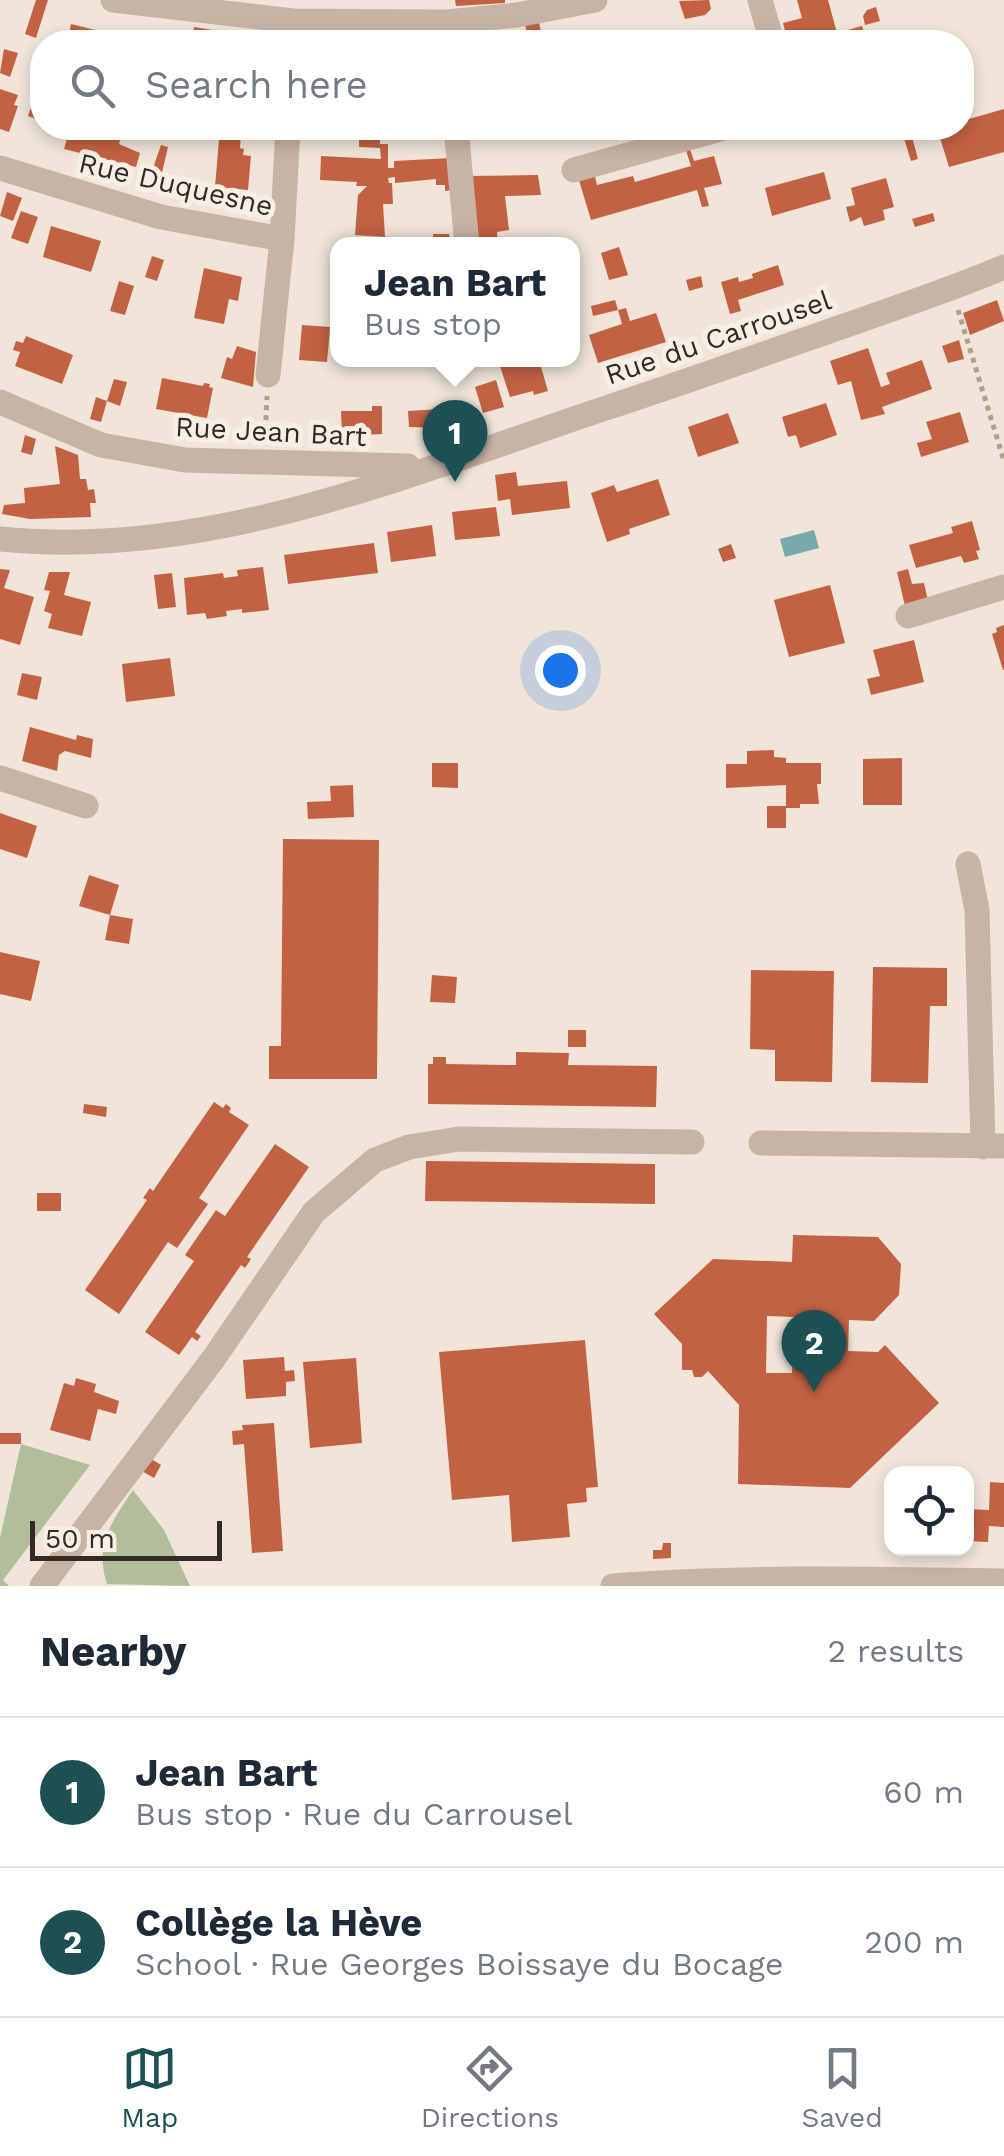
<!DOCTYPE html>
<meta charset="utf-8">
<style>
:root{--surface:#fff;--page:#f6f6f7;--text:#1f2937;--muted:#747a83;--line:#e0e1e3;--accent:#1d5054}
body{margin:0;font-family:"Work Sans",sans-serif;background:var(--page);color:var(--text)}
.controls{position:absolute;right:30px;bottom:30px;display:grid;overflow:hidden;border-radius:20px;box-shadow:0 5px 15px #0003}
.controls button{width:90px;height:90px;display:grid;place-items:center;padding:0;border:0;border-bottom:2px solid var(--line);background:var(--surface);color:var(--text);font:50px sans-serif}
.scale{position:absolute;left:30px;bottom:25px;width:192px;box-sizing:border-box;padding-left:10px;border:5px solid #332a26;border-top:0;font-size:28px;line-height:35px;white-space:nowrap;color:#332a26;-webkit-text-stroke:8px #f8efe4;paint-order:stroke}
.you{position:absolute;left:560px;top:670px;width:35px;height:35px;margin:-25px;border:8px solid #fff;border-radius:50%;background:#1a73e8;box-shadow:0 0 0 15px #1a73e833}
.badge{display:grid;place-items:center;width:65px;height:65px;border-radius:50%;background:var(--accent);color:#fff;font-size:32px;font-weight:700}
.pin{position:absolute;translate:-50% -82px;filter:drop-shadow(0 2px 5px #0008)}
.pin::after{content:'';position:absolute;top:52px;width:35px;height:30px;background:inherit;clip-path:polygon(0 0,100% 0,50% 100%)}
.popup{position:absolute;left:330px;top:237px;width:250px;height:130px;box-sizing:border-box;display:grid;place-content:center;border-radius:20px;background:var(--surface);filter:drop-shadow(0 2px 8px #0005);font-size:32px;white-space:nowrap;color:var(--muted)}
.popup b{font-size:38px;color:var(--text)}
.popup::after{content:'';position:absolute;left:50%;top:100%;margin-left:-20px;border:20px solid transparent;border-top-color:var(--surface)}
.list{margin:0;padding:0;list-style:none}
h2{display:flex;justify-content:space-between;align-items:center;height:130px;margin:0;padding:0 40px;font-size:42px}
h2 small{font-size:32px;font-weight:400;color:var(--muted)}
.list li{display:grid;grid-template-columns:65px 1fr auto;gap:30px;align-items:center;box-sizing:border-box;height:150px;padding:0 40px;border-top:2px solid var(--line)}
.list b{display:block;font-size:38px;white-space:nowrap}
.list p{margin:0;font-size:32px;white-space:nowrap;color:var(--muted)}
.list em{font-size:32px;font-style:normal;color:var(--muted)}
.icon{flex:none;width:55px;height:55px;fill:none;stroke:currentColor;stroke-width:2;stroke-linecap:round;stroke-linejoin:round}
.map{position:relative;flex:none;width:1004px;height:1586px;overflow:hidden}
.search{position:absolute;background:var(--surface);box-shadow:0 5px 15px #0003;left:30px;right:30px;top:30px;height:110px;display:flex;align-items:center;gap:25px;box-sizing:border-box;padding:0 35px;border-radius:40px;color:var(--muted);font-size:38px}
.sheet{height:430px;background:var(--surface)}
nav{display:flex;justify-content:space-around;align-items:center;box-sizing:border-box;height:140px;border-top:2px solid var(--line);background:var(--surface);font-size:28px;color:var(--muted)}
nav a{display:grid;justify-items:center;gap:5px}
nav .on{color:var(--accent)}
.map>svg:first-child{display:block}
</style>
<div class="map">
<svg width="1004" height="1586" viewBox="0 0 1004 1586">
<rect width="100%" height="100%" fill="#f0e5d8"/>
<path fill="#b2be99" d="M21,1444L90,1465L3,1580L9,1586H0V1538Z
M133,1490L164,1530L190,1586L107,1584C94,1544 112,1522 133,1490Z"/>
<path fill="#78aaac" d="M814,530L819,548L785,557L780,539Z"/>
<path fill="#c36243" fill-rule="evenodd" d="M36,0H48L36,38L25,34Z
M455,0H505V3L456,6Z
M709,0L711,9L705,15L685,19L679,1Z
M797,0H828L837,33L862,26L867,42H827L825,36L788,42L783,23L802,18Z
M876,7L880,21L865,25L863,16L867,10Z
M539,22L543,42H529L525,25Z
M71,24L120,36L118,42H67Z
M194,27L244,35L243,42H192Z
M708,31L711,42H672L671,41Z
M4,49L18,53L10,77L0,73Z
M0,89L18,95L14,105L18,106L9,132L0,129Z
M36,92L42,94L39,120L28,116Z
M1004,109V152L949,167L937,128H962V121Z
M70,128H105L122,133L119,144L140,153L136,167L64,149Z
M220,128H265L264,135L241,133L240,148L244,149L243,155L251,156L248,190L215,187Z
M493,128H519L520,137L494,139Z
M567,128H591L593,136L568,139Z
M911,133L918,159L911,161L903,135Z
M359,138L380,139V144H388V168H394V161L451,158L454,190L445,191V185H436V179L395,183V177L388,178L389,183H392L393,204H383L385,237L355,235L358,195L367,186H356L357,182L320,180L321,156L381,159L380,148L359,147Z
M161,145L168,147L161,177L151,174Z
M689,146L694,161L714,156L722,184L704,188L709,206L702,207L697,190L591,220L578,177L594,173L597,185L633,176L635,182L691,166L685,147Z
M824,172L831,199L772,216L765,188Z
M538,175L541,195L505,196L509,230L497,232L498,244H479L469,176Z
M886,178L894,207L883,210L885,220L864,226L861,217L850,222L846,207L855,205L851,188Z
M7,192L22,198L13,221L0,216Z
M21,211L38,217L28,244L11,238Z
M933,213L935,221L915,227L912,219Z
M51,226L101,241L91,272L43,257Z
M433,234H449L451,244H433Z
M619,247L628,275L609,280L601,253Z
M152,256L164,260L157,281L145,277Z
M778,265L784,285L738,300L741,311L730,314L721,282L738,277L739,282L753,278L752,274Z
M204,268L242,277L238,301L229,299L224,324L194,318Z
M701,276L703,287L689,291L686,280Z
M119,281L134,286L125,315L110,311Z
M615,300L618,310L593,316L591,306Z
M997,300L1004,321L970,335L963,313Z
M626,308L630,321L656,313L666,342L598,363L589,335L622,324L618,310Z
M302,325L330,327L327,362L299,360Z
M26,336L73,355L62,384L15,366L20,352L13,350L16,341L23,343Z
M959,340L964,359L948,363L942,346Z
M237,346L256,352L253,387L221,378L227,357L232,359Z
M868,348L881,387L890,384L886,373L922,360L932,389L882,407L885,414L861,420L851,381L838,385L830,361Z
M522,360H539L548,391L534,395L533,391L510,397L500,366Z
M162,378L203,386L204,383L210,384L209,387L213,388L207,418L156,409Z
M114,379L127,382L120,406L107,401Z
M496,380L504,407L483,413L475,387Z
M96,397L107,401L101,422L90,419Z
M826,403L837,435L800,448L796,435L788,437L782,417Z
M372,406H382V434L342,436L341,411H372Z
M441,409L456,410L457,424L442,428L409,427L408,411Z
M960,412L969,442L921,457L917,443L932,439L926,422Z
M728,413L739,443L698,457L688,427Z
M25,435L36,439L32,455L21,452Z
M55,446L78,455L80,479H86L88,490L94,489L96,503H90L91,517L30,519L2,514L4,505L25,503L24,488L60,484Z
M516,472L518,486L567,481L570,508L512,515L510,499L498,501L495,475Z
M658,479L670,515L629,529L630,534L607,542L591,493L614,485L617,492Z
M496,507L500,536L455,540L452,512Z
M972,521L980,550L976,551L979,559L964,563L961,556L916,568L909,545L953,533L951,527Z
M432,525L436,556L391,562L387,532Z
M374,543L378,573L288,584L284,555Z
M731,544L736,558L723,562L718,549Z
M263,567L269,610L242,613V609L226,611L227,616L207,619L205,613L187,615L184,578L223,573L224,578L238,576L237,570Z
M0,569L10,570L4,588L34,597L20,645L0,639Z
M908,569L912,584L924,583L928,601L905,606L897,572Z
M49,572H70L64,595L91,602L82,636L48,628L52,614L44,611L50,591L44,590Z
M172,573L176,607L158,609L154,575Z
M830,585L845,643L789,657L774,600Z
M1004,625V670H1003L992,634L997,632L996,628Z
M914,640L924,682L871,695L867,679L880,676L873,650Z
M170,658L175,696L126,702L122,664Z
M22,673L42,677L37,700L17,695Z
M30,727L76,740L77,735L93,739L91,758L65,751L59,755L57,771L22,761Z
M774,750V757L786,758V763H821V784H817L819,804H800V808H786V785L726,788V764H747V751Z
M902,758V805H863V759Z
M432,763H458V788L432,787Z
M353,785L354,817L308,819L307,802L331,801L330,786Z
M767,806H786V828H767Z
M0,813L37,826L27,858L0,849Z
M283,839L379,840L377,1079H269V1046H281Z
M89,875L119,885L110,915L79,906Z
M110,915L133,919L129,944L105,940Z
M0,952L40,961L31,1001L0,994Z
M873,967L947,968V1006H930L928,1083L871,1082Z
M751,970L834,971L832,1082L775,1081V1050L750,1049Z
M432,975L457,977L455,1003L430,1002Z
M568,1030H586V1047H568Z
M516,1052L569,1053L568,1065L657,1066L656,1107L428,1104V1064H433V1057H446V1064L516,1065Z
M214,1102L223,1108L226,1104L231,1108L229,1112L249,1125L199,1198L208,1204L177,1248L168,1242L119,1314L85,1290L147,1200L143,1198L150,1188L153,1191Z
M84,1104L107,1107L106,1117L83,1113Z
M275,1144L309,1167L247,1257L251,1259L245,1268L241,1265L195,1332L201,1336L197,1341L192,1337L179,1355L145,1332L194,1261L185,1255L216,1210L225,1216Z
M426,1161L655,1164V1204L425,1201Z
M37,1193H61V1211H37Z
M793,1235L878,1237L901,1264L899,1295L874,1321L849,1320L848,1351L878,1352L885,1345L939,1403L850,1488L738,1484L739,1405L708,1371L702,1377H694L692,1370H682V1344L654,1314L713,1259L792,1262ZM767,1316L794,1317L792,1373H766Z
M585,1340L598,1487L586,1488L587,1502L567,1504L570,1537L512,1542L509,1495L452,1500L439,1352Z
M284,1357L285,1371L294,1370L295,1381L286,1382V1396L246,1399L243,1360Z
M356,1358L362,1443L310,1448L303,1362Z
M76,1378L96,1384L94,1392L119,1401L116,1414L98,1409L90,1441L50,1430L64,1383L74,1386Z
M274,1423L283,1551L252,1553L244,1444L233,1445L232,1431L243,1430L242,1425Z
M0,1433H21V1444H0Z
M143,1454L161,1465L154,1478L135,1467Z
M990,1482L1004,1483V1527L989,1526L988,1542L966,1541V1509L989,1510Z
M663,1543H671V1558L653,1559V1550H662Z"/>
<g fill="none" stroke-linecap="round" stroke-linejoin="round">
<path stroke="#b39e8f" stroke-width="5" stroke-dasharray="5 5" stroke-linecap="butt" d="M958,310L1004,461
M265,440L267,396"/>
<path stroke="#c8b4a5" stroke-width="25" d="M113,0L293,21L446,22L517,15L595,0
M760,0L772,42
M456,128L467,245
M0,168L161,217L282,239
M574,170L724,128
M268,375L282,239L288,128
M0,402L101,445L185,460L408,466
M0,539C209,560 408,474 603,409C685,382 766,353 847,325C900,306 953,289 1004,267
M908,616L1004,587
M0,778L86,806
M968,864L977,910L983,1147
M761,1143L1004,1146
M42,1586L214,1358L314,1212L375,1160L409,1147L459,1139L692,1142
M613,1586C743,1576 874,1579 1004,1581"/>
</g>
<g text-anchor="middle" stroke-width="10" stroke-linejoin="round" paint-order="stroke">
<g font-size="28" fill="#332a26" stroke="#f8efe4">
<text transform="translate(176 184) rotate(13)" y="10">Rue Duquesne</text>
<text transform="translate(718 337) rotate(-19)" y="10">Rue du Carrousel</text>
<text transform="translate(271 431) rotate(3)" y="10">Rue Jean Bart</text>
</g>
</g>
</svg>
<div class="controls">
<button><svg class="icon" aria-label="locate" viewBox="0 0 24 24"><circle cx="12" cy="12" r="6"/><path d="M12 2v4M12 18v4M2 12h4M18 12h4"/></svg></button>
</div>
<div class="scale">50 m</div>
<div class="you"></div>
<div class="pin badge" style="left:455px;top:482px">1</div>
<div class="popup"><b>Jean Bart</b>Bus stop</div>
<div class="pin badge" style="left:814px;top:1392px">2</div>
<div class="search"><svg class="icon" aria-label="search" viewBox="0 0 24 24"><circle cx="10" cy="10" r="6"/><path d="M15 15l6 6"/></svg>Search here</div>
</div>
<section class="sheet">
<h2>Nearby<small>2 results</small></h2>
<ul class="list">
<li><span class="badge">1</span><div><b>Jean Bart</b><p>Bus stop · Rue du Carrousel</p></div><em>60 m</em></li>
<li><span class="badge">2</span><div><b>Collège la Hève</b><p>School · Rue Georges Boissaye du Bocage</p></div><em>200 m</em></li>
</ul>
</section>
<nav>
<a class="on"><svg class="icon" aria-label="map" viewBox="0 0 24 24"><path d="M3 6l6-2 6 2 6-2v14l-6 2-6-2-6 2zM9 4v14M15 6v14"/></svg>Map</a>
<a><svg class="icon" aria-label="directions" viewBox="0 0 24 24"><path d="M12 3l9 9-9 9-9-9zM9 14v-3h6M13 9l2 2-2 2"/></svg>Directions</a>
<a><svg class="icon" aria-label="saved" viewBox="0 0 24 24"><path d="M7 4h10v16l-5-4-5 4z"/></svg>Saved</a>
</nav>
